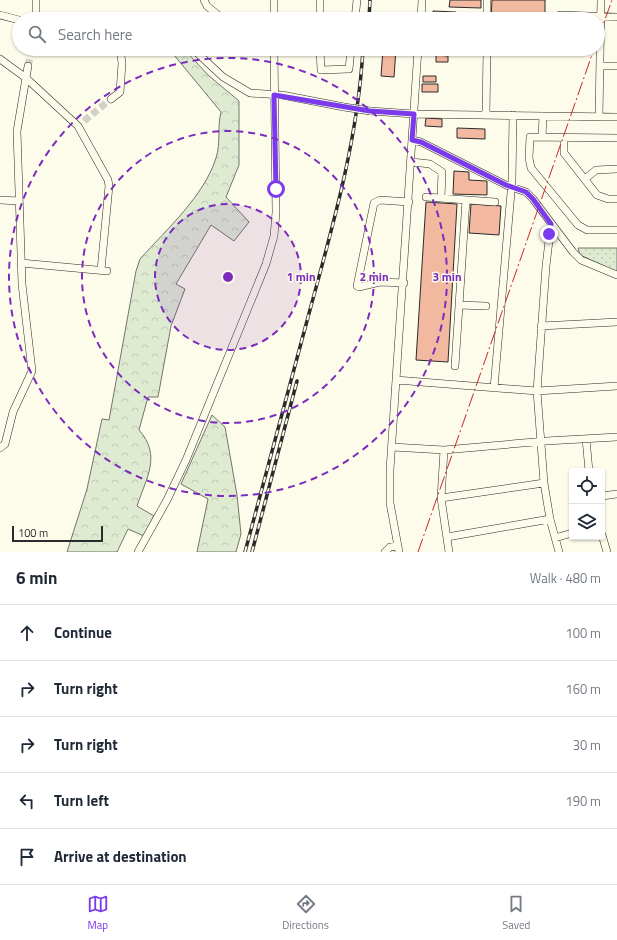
<!DOCTYPE html>
<meta charset="utf-8">
<style>
:root{--surface:#fff;--page:#f6f6f7;--text:#1f2937;--muted:#747a83;--line:#e0e1e3;--accent:#7c3aed}
body{margin:0;font-family:"Titillium Web",sans-serif;background:var(--page);color:var(--text)}
.controls{position:absolute;right:12px;bottom:12px;display:grid;overflow:hidden;border-radius:4px;box-shadow:0 1px 3px #0004}
.controls button{width:36px;height:36px;display:grid;place-items:center;padding:0;border:0;border-bottom:1px solid var(--line);background:var(--surface);color:var(--text);font:20px sans-serif}
.scale{position:absolute;left:12px;bottom:10px;width:91px;box-sizing:border-box;padding-left:4px;border:2px solid #2b2b2b;border-top:0;font-size:11px;line-height:14px;white-space:nowrap;color:#2b2b2b;-webkit-text-stroke:3px #fdfbea;paint-order:stroke}
.stop{position:absolute;width:12px;height:12px;margin:-9px;border:3px solid #7c3aed;border-radius:50%;background:#fff}
.stop.end{background:#7c3aed;border-color:#fff;box-shadow:0 1px 4px #0008}
.list{margin:0;padding:0;list-style:none}
h2{display:flex;justify-content:space-between;align-items:center;height:52px;margin:0;padding:0 16px;font-size:17px}
h2 small{font-size:13px;font-weight:400;color:var(--muted)}
.list li{display:grid;grid-template-columns:26px 1fr auto;gap:12px;align-items:center;box-sizing:border-box;height:56px;padding:0 16px;border-top:1px solid var(--line)}
.list b{display:block;font-size:15px;white-space:nowrap}
.list em{font-size:13px;font-style:normal;color:var(--muted)}
.icon{flex:none;width:22px;height:22px;fill:none;stroke:currentColor;stroke-width:2;stroke-linecap:round;stroke-linejoin:round}
.map{position:relative;flex:none;width:617px;height:552px;overflow:hidden}
.search{position:absolute;background:var(--surface);box-shadow:0 1px 3px #0004;left:12px;right:12px;top:12px;height:44px;display:flex;align-items:center;gap:10px;box-sizing:border-box;padding:0 14px;border-radius:22px;color:var(--muted);font-size:15px}
.sheet{height:332px;background:var(--surface)}
nav{display:flex;justify-content:space-around;align-items:center;box-sizing:border-box;height:56px;border-top:1px solid var(--line);background:var(--surface);font-size:11px;color:var(--muted)}
nav a{display:grid;justify-items:center;gap:2px}
nav .on{color:var(--accent)}
.map>svg:first-child{display:block}
</style>
<div class="map">
<svg width="617" height="552" viewBox="0 0 617 552">
<defs>
<pattern id="grass-dots" width="8" height="8" patternUnits="userSpaceOnUse"><rect width="8" height="8" fill="#deebd1"/><path d="M2 2h.1M6 6h.1" fill="none" stroke="#bfcab4" stroke-width="1.8" stroke-linecap="round"/></pattern>
<pattern id="forest-crowns" width="20" height="18" patternUnits="userSpaceOnUse"><rect width="20" height="18" fill="#deebd1"/><path d="M2 6a3 3 0 1 1 6 0M12 15a3 3 0 1 1 6 0" fill="none" stroke="#bfcab4"/></pattern>
</defs>
<rect width="100%" height="100%" fill="#fdfbea"/>
<path fill="url(#grass-dots)" stroke="#74746e" d="M578,248H617V272L580,255Z"/>
<path fill="url(#forest-crowns)" stroke="#74746e" d="M179,49H184L208,75L239,101V165L226,197L249,222L234,241L211,225L176,284L185,289L171,326L158,397H148L139,430C162,456 146,478 137,506L154,516L144,536L128,529L117,552H67L87,489L102,419L109,420L136,271L140,259C167,229 204,196 216,158C221,143 217,127 221,112L174,55Z
M212,415L225,427L237,495L241,534L236,552H197L208,499L181,484Z"/>
<path fill="#f2b8a0" stroke="#2b2b2b" d="M450,0H481V8L449,7Z
M492,0H545V19H491Z
M433,11L456,12L455,19H433Z
M383,49H396L394,77L381,76Z
M436,55L448,56V62H436Z
M423,76H436V82H423Z
M422,84H438V92H422Z
M426,118L442,119V127L425,126Z
M457,128L485,129V139L457,138Z
M454,171L469,172V180L487,181V195L453,194Z
M426,202L457,204L448,362L416,360Z
M471,204L501,206L499,235L469,233Z"/>
<g fill="none" stroke-linecap="round" stroke-linejoin="round">
<path stroke="#d3d1c4" stroke-width="7" stroke-dasharray="7 3.5" stroke-linecap="butt" d="M28,66L32,49
M84,121L111,99"/>
<g stroke="#2b2b2b" stroke-width="8">
<path id="minor" d="M36,0V19
M204,0L207,6L223,19
M274,0V19
M0,15L19,20
M560,15L617,17
M320,19V0
M355,19L357,0
M421,19L422,0
M487,19V0
M193,49L223,77L250,93L282,95L344,107
M320,49L321,70L349,69L351,49
M432,49L487,51
M0,59L26,78L78,126L108,180L109,186L101,270
M600,66H617
M111,99L120,92L122,63L120,49
M370,111L414,114L617,117
M486,115L487,49
M599,117L601,0
M542,137L543,116
M564,137V153L597,195L608,199H617
M617,138L530,137L529,158L531,168L578,225L587,230H617
M412,140L421,142L506,185L526,192L533,199L573,252L581,260L617,275
M412,162L430,164L442,172L441,198
M585,179L596,170L617,169
M426,197L495,202
M0,200L19,201
M551,224L546,266L537,391L544,483L550,519L559,552
M21,263L107,271
M404,283L380,282L359,287L357,286L374,203L380,200L409,202
M459,305L486,306
M541,326L617,322
M455,366L466,200
M396,380L537,391L617,386
M494,388L512,181L513,115
M586,439L589,471
M392,447L444,450L546,441L617,437
M0,448L5,444L13,412L32,371L22,284L17,131L28,66
M444,450L441,498L449,552
M602,496L617,494
M441,498L544,483
M602,535L607,552
M447,537L550,519
M555,538L572,533
M138,552L167,500L186,460L266,264L274,236L276,212L274,49
M385,552L390,547L398,546
M399,552L390,503V470L418,49"/>
</g>
<use href="#minor" stroke="#fdfbea" stroke-width="7"/>
<g stroke="#2b2b2b" stroke-width="3.5">
<path id="rail" d="M369,19L370,0
M245,552C267,470 289,388 311,306C334,222 358,137 363,49
M252,552L297,381"/>
</g>
<use href="#rail" stroke="#fdfbea" stroke-width="2" stroke-dasharray="6" stroke-linecap="butt"/>
<g stroke="#2b2b2b" stroke-width="8" stroke-linecap="butt">
<path id="minor-bridge" d="M344,107L370,111"/>
</g>
<use href="#minor-bridge" stroke="#fdfbea" stroke-width="7"/>
<path stroke="#c62828" stroke-width="1" stroke-dasharray="14 3 2 3" stroke-linecap="butt" d="M598,39L612,0
M418,552L594,49"/>
</g>
<g fill="none" stroke-linecap="round" stroke-linejoin="round">
<path stroke="#7c3aed" stroke-width="5" d="M276,189L274,95L370,111L414,114L412,140L421,142L506,185L526,192L533,199L551,224L549,234"/>
</g>
<circle cx="228" cy="277" r="73" fill="#7b2cbf" fill-opacity=".12"/>
<g fill="none" stroke="#7b2cbf" stroke-width="2" stroke-dasharray="7 5">
<circle cx="228" cy="277" r="73"/>
<circle cx="228" cy="277" r="146"/>
<circle cx="228" cy="277" r="219"/>
</g>
<circle cx="228" cy="277" r="6" fill="#7b2cbf" stroke="#fdfbea" stroke-width="2"/>
<g font-size="12" text-anchor="middle" font-weight="bold" fill="#7b2cbf" stroke="#fdfbea" stroke-width="3" stroke-linejoin="round" paint-order="stroke">
<text x="301" y="281">1 min</text>
<text x="374" y="281">2 min</text>
<text x="447" y="281">3 min</text>
</g>
</svg>
<div class="controls">
<button><svg class="icon" aria-label="locate" viewBox="0 0 24 24"><circle cx="12" cy="12" r="6"/><path d="M12 2v4M12 18v4M2 12h4M18 12h4"/></svg></button>
<button><svg class="icon" aria-label="layers" viewBox="0 0 24 24"><path d="M12 4l9 5-9 5-9-5zM3 14l9 5 9-5"/></svg></button>
</div>
<div class="scale">100 m</div>
<div class="stop" style="left:276px;top:189px"></div>
<div class="stop end" style="left:549px;top:234px"></div>
<div class="search"><svg class="icon" aria-label="search" viewBox="0 0 24 24"><circle cx="10" cy="10" r="6"/><path d="M15 15l6 6"/></svg>Search here</div>
</div>
<section class="sheet">
<h2>6 min<small>Walk · 480 m</small></h2>
<ul class="list">
<li><svg class="icon" aria-label="ahead" viewBox="0 0 24 24"><path d="M12 20V5M6 11l6-6 6 6"/></svg><div><b>Continue</b></div><em>100 m</em></li>
<li><svg class="icon" aria-label="right" viewBox="0 0 24 24"><path d="M7 20v-9h11M14 6l5 5-5 5"/></svg><div><b>Turn right</b></div><em>160 m</em></li>
<li><svg class="icon" aria-label="right" viewBox="0 0 24 24"><path d="M7 20v-9h11M14 6l5 5-5 5"/></svg><div><b>Turn right</b></div><em>30 m</em></li>
<li><svg class="icon" aria-label="left" viewBox="0 0 24 24"><path d="M17 20v-9H6M10 6l-5 5 5 5"/></svg><div><b>Turn left</b></div><em>190 m</em></li>
<li><svg class="icon" aria-label="arrive" viewBox="0 0 24 24"><path d="M6 21V4h12l-3 4 3 4H6"/></svg><div><b>Arrive at destination</b></div></li>
</ul>
</section>
<nav>
<a class="on"><svg class="icon" aria-label="map" viewBox="0 0 24 24"><path d="M3 6l6-2 6 2 6-2v14l-6 2-6-2-6 2zM9 4v14M15 6v14"/></svg>Map</a>
<a><svg class="icon" aria-label="directions" viewBox="0 0 24 24"><path d="M12 3l9 9-9 9-9-9zM9 14v-3h6M13 9l2 2-2 2"/></svg>Directions</a>
<a><svg class="icon" aria-label="saved" viewBox="0 0 24 24"><path d="M7 4h10v16l-5-4-5 4z"/></svg>Saved</a>
</nav>
